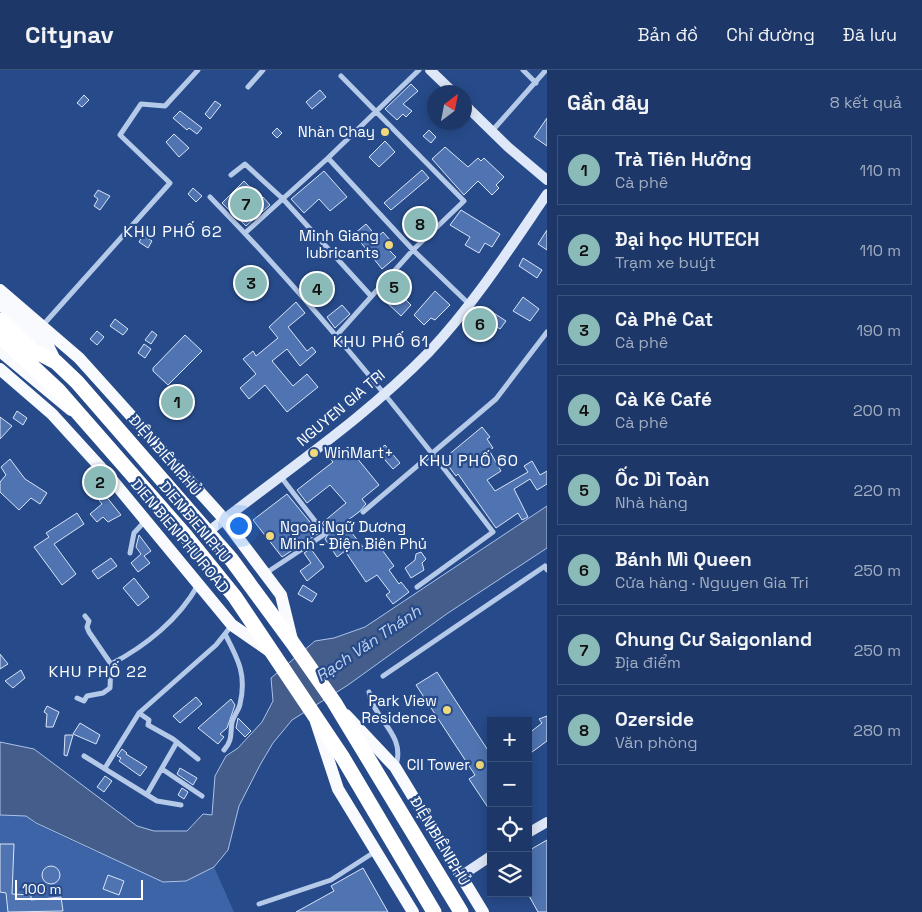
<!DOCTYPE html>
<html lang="vi">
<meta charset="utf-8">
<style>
:root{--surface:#1d3868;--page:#253f6e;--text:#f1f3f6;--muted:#a0acc0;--line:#3b527c;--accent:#8bbbb9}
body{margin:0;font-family:"Space Grotesk",sans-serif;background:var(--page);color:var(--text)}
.controls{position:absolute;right:15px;bottom:15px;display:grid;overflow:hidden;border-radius:0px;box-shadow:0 2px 12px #0003}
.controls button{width:45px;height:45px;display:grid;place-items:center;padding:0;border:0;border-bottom:1px solid var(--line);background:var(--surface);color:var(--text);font:25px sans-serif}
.compass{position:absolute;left:427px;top:15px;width:45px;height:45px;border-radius:50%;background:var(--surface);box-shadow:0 2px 12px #0003;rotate:32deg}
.scale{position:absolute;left:15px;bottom:12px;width:128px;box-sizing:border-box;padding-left:5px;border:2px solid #fff;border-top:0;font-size:14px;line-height:18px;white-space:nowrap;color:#fff;-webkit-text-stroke:4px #274b8a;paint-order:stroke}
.you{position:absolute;left:238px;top:455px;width:18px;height:18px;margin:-12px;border:4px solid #fff;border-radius:50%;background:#1a73e8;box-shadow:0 0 0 8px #1a73e833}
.badge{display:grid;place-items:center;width:32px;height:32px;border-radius:50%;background:var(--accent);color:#111;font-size:16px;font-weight:700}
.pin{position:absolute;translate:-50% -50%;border:2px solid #fff;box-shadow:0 1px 5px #0006}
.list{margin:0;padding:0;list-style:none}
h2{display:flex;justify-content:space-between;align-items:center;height:65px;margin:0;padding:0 20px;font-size:21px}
h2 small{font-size:16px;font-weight:400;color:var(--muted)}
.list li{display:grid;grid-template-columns:32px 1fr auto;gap:15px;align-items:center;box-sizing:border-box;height:70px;margin:0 10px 10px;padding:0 10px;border:1px solid var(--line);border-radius:0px}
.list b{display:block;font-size:19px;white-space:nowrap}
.list p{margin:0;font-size:16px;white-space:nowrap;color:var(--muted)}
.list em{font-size:16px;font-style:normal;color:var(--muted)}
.icon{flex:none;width:28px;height:28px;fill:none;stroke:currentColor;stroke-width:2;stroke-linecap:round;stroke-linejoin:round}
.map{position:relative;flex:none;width:547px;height:842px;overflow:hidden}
header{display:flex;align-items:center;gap:30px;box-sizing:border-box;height:70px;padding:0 25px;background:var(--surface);border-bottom:1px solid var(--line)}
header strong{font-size:24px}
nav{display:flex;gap:28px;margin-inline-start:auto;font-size:18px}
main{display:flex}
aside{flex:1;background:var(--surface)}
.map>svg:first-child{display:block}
</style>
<header>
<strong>Citynav</strong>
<nav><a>Bản đồ</a><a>Chỉ đường</a><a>Đã lưu</a></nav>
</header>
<main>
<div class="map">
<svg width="547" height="842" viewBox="0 0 547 842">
<rect width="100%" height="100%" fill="#274b8a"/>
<path fill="#3c64a6" d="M0,745L26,746L36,754L94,781L132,796L201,803L214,797L234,842H0Z"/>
<path fill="#445d8a" stroke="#aac3ea" d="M547,436V478L448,543L348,615L292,650L273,673L260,695L239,736L228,780L214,797L186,811L163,812L36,753L26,746L0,745V672L34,679L137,756L154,761H187L203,744L212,745L215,706L226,686L238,678L262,652L273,631L271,608L315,571L334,568L365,557Z"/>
<path fill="#5074b1" stroke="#d9e5f7" d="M411,14L418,21L403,34L412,41L406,47L403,44L397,50L385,39Z
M320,20L326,27L312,39L306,32Z
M84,25L89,30L82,37L77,33Z
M215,31L221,35L210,49L205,44Z
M180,41L202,58L197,64L189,58L187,60L173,48Z
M547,48V76L534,67Z
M277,58L282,63L277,68L272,63Z
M429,60L436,67L431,73L423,66Z
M174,64L189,78L179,87L166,72Z
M385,71L395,82L379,97L369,87Z
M445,77L468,97L478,88L481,91L484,88L504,107L496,115L499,118L492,125L478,111L464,125L432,89Z
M422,100L429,108L391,140L384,133Z
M324,101L347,127L330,141L319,129L304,143L291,129Z
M244,111L261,129L263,127L270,135L246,156L222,133Z
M193,118L202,126L196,132L188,124Z
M98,120L110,126L100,140L94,136L98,129L94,126Z
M461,140L500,164L492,177L485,173L479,183L465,175L470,167L450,155Z
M366,154L377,167L383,162L391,171L385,176L396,187L382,199L354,164Z
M547,160V180L538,174Z
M143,165L152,171L148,178L139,172Z
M523,188L542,200L537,208L519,196Z
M321,207L329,213L312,231L305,223Z
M393,217L411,235L401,246L382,228Z
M435,221L450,235L435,250L431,248L424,255L414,245Z
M523,227L539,239L530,251L513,241Z
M296,232L305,243L288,257L307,281L312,277L316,282L300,296L287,279L272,291L293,316L307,304L318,317L287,342L265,315L249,329L240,318L256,304L243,289L253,281L256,286L278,268L269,257Z
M342,235L350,244L335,258L327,247Z
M486,238L506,251L500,259L480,246Z
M115,249L128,259L123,265L110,256Z
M97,261L104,267L97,275L90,269Z
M152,261L157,265L151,274L145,270Z
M185,265L202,281L168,315L153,301V298Z
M144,274L151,279L145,288L138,283Z
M17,341L27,348L23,355L13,348Z
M0,347L12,356L0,369Z
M482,357L490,367L487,369L493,378L489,380L501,401L487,410L495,421L528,402L524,396L532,391L540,405L547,401V414L537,420L530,409L514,419L528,447L522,450L518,443L496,458L458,404L456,406L446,393L451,390L447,386Z
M385,375L400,393L393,399L377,381Z
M348,377L379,415L362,429L366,434L359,442L344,453L363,477L374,469L394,496L389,500L399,514L401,512L409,522L393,534L386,525L390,522L377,505L366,512L345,481L337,487L325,469L329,463L322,453L346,433L330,415L307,433L297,420L333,392L330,388Z
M10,389L25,409L47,423L40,434L31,428L19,440L0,422V412L6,405L1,397Z
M287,424L319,463L282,487L253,450Z
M105,425L121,445L108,452L103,447L97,452L90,444L102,434L99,430Z
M77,443L84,454L54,474L76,504L62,515L34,477L49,467L46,463Z
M139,465L151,481L144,486L150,493L138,502L131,493L141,484L136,477Z
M311,479L324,497L307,511L300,501L311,493L304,483Z
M421,482L426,489L422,493L424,500L411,508L405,498L415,490L416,484Z
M111,488L117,496L98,509L92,501Z
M134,508L149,527L138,536L123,518Z
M303,515L317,524L312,532L298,524Z
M0,584L8,594L0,599Z
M21,600L25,608L13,618L5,611Z
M437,602L491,685V742L469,709L475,705L416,615Z
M196,627L202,634L180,653L173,646Z
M231,629L235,635L227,658L220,664L224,667L218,674L198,658Z
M47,636L59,642L53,657H46L47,644L44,642Z
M547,646V671L528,685V664L542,653L539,649Z
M238,648L251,661L245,667L236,658Z
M80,653L100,665L96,674L73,664Z
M65,665H73L67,686L64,685Z
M122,679L127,683L126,684L147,697L140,706L119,691L121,688L117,686Z
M180,698L197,708L193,715L177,704Z
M105,706L112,711L104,722L97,717Z
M182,718L188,722L184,729L178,725Z
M547,770V842H538L528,824V781Z
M0,774H14L12,824L31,825V830L61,827L63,841L8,842L6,823L0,822Z
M42 805a9 9 0 1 1 18 0a9 9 0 1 1-18 0Z
M363,798L388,842H296L334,821L331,816Z
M108,805L124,811L119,825L103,819Z"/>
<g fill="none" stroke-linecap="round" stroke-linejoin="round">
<path stroke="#b5c9e9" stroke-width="5" d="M523,0L536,13
M248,17L263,0
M492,61L546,0
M328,88L413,180L469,234
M231,105L245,94L283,129L371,226
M210,127C312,231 404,346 493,462L417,517
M245,163L328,88L419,0
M43,255L170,113L120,65L141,34L165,36L198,0
M336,266L413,180L464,131L341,6
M363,442L496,329L547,262
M130,483L134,463L146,450
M266,503L325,464L281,407
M85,546L89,551L87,557L89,562L111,594
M383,606L545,496L547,500
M369,622C373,649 406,664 396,695
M77,628L84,631L87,626L103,623L110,618L111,594C146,576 179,549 198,515
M139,643L149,650L148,655L173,669L198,689
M224,680C233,670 230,664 232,652C234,645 239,640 240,634C247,605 238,589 225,564
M84,686L157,731L181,735
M105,698L139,643L216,575L232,555
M162,699L202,726
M147,724L177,672
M259,834L331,810L376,781"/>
<path stroke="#dfe8f8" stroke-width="10" d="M430,0L453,22
M464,34L508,77L547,110
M208,462C282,403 363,350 429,282C474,234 510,178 547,124
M528,763L547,752
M461,806L491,786"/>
<path stroke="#f8fafe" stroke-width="12" d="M0,220L79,288L224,449L281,525L292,570
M0,234L47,274L56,292
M0,281L71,340
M0,299L52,344L113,411L232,555L268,580
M346,645L395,697L483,842
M316,652L338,719L413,842"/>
<path stroke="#fff" stroke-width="15" d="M0,250L35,281L56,292L77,312L231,489L292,572L334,632L461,842
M0,266L58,320L185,465L235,527L343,688L434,842"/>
</g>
<g fill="#f1d87b" stroke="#274b8a" stroke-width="2">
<circle cx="385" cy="62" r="5"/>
<circle cx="389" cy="175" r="5"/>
<circle cx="314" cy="383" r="5"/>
<circle cx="270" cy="466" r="5"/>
<circle cx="447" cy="640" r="5"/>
<circle cx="480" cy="695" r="5"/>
</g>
<g text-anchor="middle" stroke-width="4.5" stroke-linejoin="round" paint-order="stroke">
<g font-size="15" fill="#fff" stroke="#274b8a" text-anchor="end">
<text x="375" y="67">Nhàn Chay</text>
<text x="379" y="171">Minh Giang<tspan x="379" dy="17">lubricants</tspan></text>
<text x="324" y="388" text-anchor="start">WinMart+</text>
<text x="280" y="462" text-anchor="start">Ngoại Ngữ Dương<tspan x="280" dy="17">Minh - Điện Biên Phủ</tspan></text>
<text x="437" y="636">Park View<tspan x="437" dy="17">Residence</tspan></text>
<text x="470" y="700">CII Tower</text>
</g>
<g font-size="15" fill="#fff" stroke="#274b8a">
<text transform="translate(341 338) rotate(-40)" y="5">NGUYEN GIA TRI</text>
<text transform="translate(165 385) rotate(49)" y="5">ĐIỆN BIÊN PHỦ</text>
<text transform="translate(195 452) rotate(50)" y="5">DIEN BIEN PHU</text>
<text transform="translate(180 466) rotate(50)" y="5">DIEN BIEN PHU ROAD</text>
<text transform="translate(440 771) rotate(59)" y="5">ĐIỆN BIÊN PHỦ</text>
</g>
<g font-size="16" letter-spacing="1" fill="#fff" stroke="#274b8a">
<text x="173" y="167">KHU PHỐ 62</text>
<text x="381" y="277">KHU PHỐ 61</text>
<text x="469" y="396">KHU PHỐ 60</text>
<text x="98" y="607">KHU PHỐ 22</text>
</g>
<g font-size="16" font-style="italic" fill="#c1d3f0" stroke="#274b8a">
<text transform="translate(368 573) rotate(-34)" y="6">Rạch Văn Thánh</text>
</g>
</g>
</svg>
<div class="controls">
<button>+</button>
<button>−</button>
<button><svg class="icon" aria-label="locate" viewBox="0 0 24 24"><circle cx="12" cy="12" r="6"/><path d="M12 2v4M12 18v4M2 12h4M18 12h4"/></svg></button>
<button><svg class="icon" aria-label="layers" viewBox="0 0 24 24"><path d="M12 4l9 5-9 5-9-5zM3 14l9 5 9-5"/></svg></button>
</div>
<svg class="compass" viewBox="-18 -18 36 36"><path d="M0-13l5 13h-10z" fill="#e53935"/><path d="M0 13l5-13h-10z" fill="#a0acc0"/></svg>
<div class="scale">100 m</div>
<div class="you"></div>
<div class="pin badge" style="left:177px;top:332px">1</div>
<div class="pin badge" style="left:100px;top:412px">2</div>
<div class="pin badge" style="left:251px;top:213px">3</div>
<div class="pin badge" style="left:317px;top:219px">4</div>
<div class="pin badge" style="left:394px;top:217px">5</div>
<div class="pin badge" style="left:480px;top:254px">6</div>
<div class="pin badge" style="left:246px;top:134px">7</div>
<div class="pin badge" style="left:420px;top:154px">8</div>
</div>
<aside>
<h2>Gần đây<small>8 kết quả</small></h2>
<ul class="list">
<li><span class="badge">1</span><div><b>Trà Tiên Hưởng</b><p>Cà phê</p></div><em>110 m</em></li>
<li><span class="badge">2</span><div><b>Đại học HUTECH</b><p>Trạm xe buýt</p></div><em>110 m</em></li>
<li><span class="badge">3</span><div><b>Cà Phê Cat</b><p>Cà phê</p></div><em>190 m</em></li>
<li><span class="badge">4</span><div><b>Cà Kê Café</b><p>Cà phê</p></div><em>200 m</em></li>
<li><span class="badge">5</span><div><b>Ốc Dì Toàn</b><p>Nhà hàng</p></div><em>220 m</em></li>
<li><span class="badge">6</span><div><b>Bánh Mì Queen</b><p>Cửa hàng · Nguyen Gia Tri</p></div><em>250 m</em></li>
<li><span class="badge">7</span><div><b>Chung Cư Saigonland</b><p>Địa điểm</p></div><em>250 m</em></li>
<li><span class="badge">8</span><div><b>Ozerside</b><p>Văn phòng</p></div><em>280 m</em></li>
</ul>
</aside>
</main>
